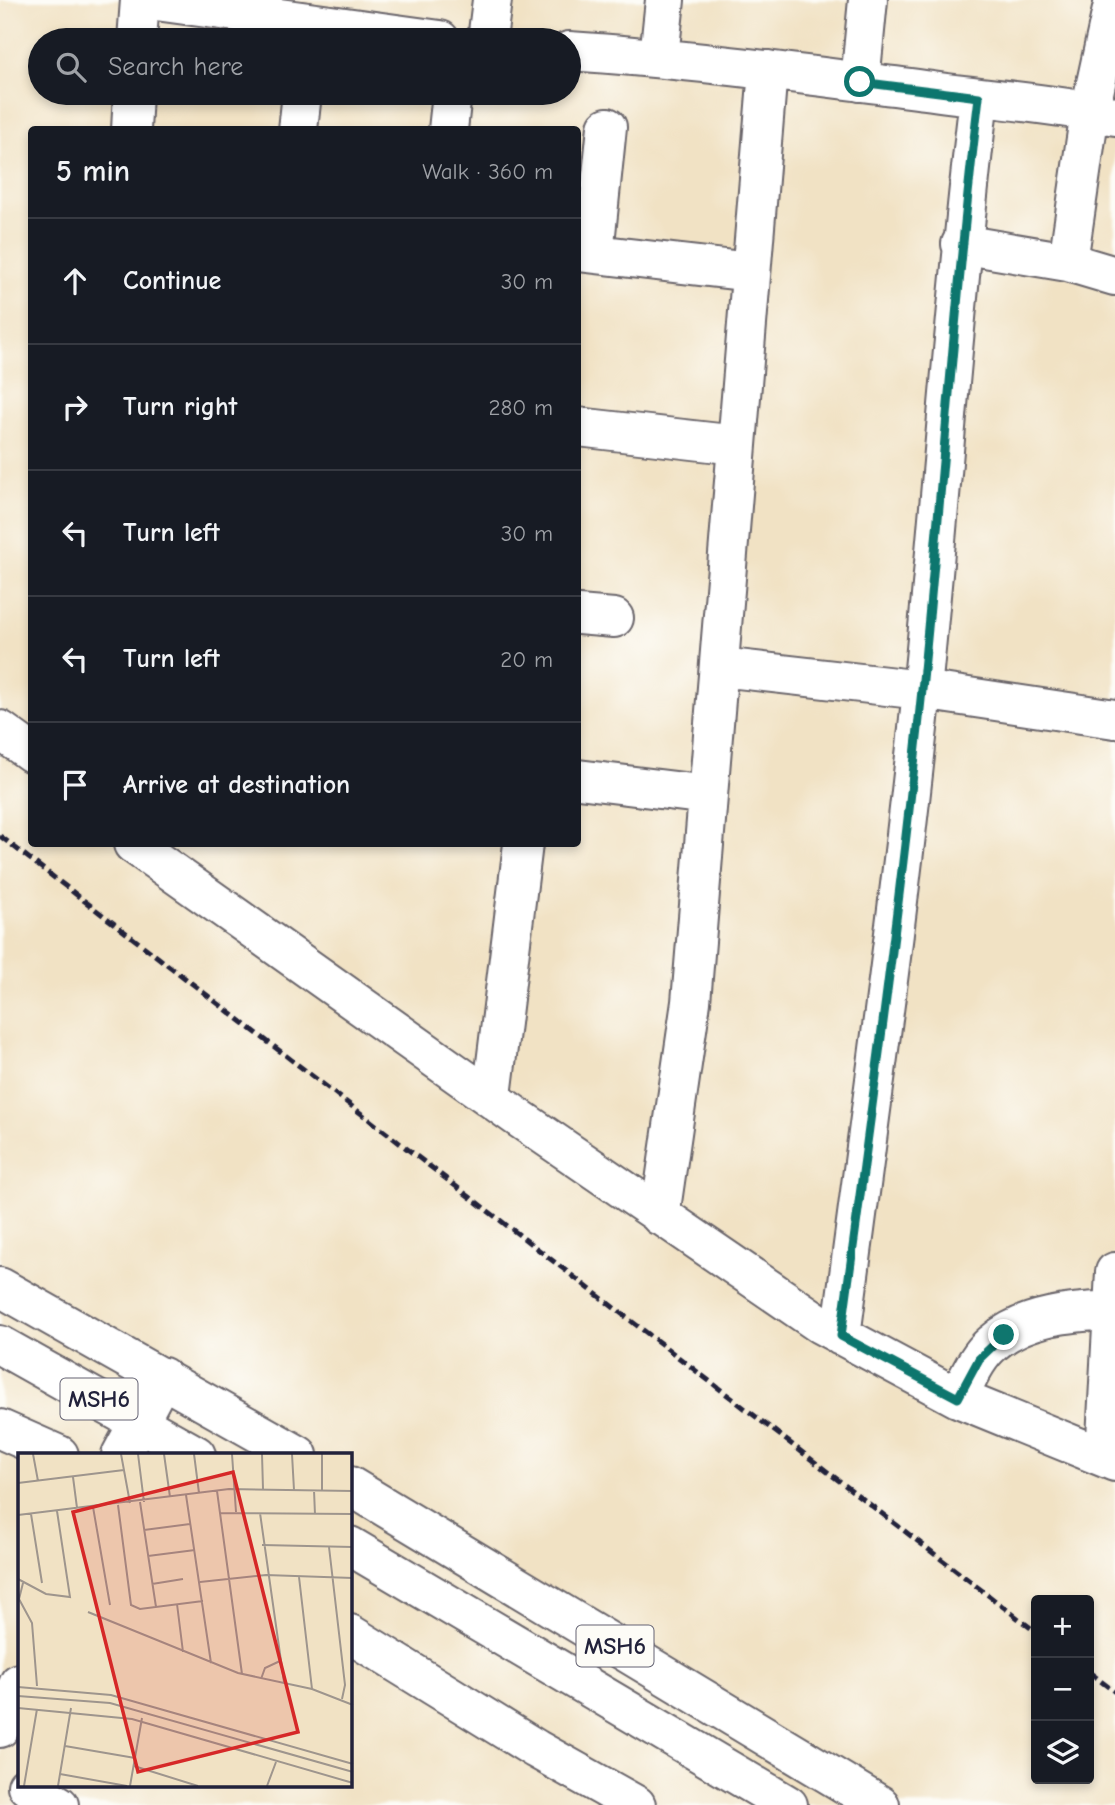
<!DOCTYPE html>
<meta charset="utf-8">
<style>
:root{--surface:#171b24;--page:#20242c;--text:#f1f3f6;--muted:#9ea1a6;--line:#363941}
body{margin:0;font-family:"Comic Neue",sans-serif;background:var(--page);color:var(--text)}
.controls{position:absolute;right:21px;bottom:21px;display:grid;overflow:hidden;border-radius:7px;box-shadow:0 4px 10px #0003}
.controls button{width:63px;height:63px;display:grid;place-items:center;padding:0;border:0;border-bottom:2px solid var(--line);background:var(--surface);color:var(--text);font:35px sans-serif}
.stop{position:absolute;width:21px;height:21px;margin:-16px;border:5px solid #0f766e;border-radius:50%;background:#fff}
.stop.end{background:#0f766e;border-color:#fff;box-shadow:0 2px 7px #0008}
.list{margin:0;padding:0;list-style:none}
h2{display:flex;justify-content:space-between;align-items:center;height:91px;margin:0;padding:0 28px;font-size:30px}
h2 small{font-size:23px;font-weight:400;color:var(--muted)}
.list li{display:grid;grid-template-columns:46px 1fr auto;gap:21px;align-items:center;box-sizing:border-box;height:126px;padding:0 28px;border-top:2px solid var(--line)}
.list b{display:block;font-size:26px;white-space:nowrap}
.list em{font-size:23px;font-style:normal;color:var(--muted)}
.icon{flex:none;width:38px;height:38px;fill:none;stroke:currentColor;stroke-width:2;stroke-linecap:round;stroke-linejoin:round}
.map{position:relative;flex:none;width:1115px;height:1805px;overflow:hidden}
.search{position:absolute;background:var(--surface);box-shadow:0 4px 10px #0003;left:28px;top:28px;width:553px;height:77px;display:flex;align-items:center;gap:18px;box-sizing:border-box;padding:0 24px;border-radius:38px;color:var(--muted);font-size:26px}
.panel{position:absolute;background:var(--surface);box-shadow:0 4px 10px #0003;left:28px;top:126px;width:553px;height:721px;border-radius:7px}
.map>svg:first-child{display:block}
</style>
<div class="map">
<svg width="1115" height="1805" viewBox="0 0 1115 1805">
<rect width="100%" height="100%" fill="#fdfcf7"/>
<filter id="ink" filterUnits="userSpaceOnUse"><feTurbulence type="fractalNoise" baseFrequency=".0143" numOctaves="2"/><feDisplacementMap in="SourceGraphic" scale="14" xChannelSelector="R" yChannelSelector="G"/><feConvolveMatrix kernelMatrix="1 2 1 2 8 2 1 2 1" color-interpolation-filters="sRGB"/></filter>
<filter id="wash" filterUnits="userSpaceOnUse"><feTurbulence type="fractalNoise" baseFrequency=".00686" numOctaves="4" result="noise"/><feDisplacementMap in="SourceGraphic" scale="28" xChannelSelector="R" yChannelSelector="G"/><feGaussianBlur stdDeviation="1.57" result="paint"/><feColorMatrix in="noise" values="0 0 0 0 0 0 0 0 0 0 0 0 0 0 0 0 0 1.4 0 .05"/><feComposite in="paint" operator="in"/></filter>
<g filter="url(#wash)">
<rect width="100%" height="100%" fill="#f1e2c4"/>
</g>
<g filter="url(#ink)">
<g fill="none" stroke-linecap="round" stroke-linejoin="round">
<g stroke="#6a656b" stroke-width="42">
<path id="minor" d="M149,0L440,40
M137,40L140,0
M487,40L492,0
M569,51C689,59 805,75 925,90C989,99 1052,103 1115,116
M659,57L665,0
M860,82L868,0
M131,130L133,93
M298,130L302,93
M448,130L452,93
M961,244L1068,262L1115,276
M578,252L751,272
M594,253L607,127
M1068,262L1090,111L1114,0
M578,427L737,445
M578,615L614,618
M720,667L922,690L1115,719
M0,730L32,753
M578,779L708,795
M133,844L516,1116L820,1324L958,1398L1115,1462
M492,1096L523,844
M660,1216L691,1002L768,70
M841,1336C869,1121 900,906 922,690C942,492 955,295 979,98
M958,1398C968,1379 976,1357 993,1343C1025,1315 1073,1312 1113,1310
M0,1429L59,1455
M121,1455L163,1377
M1105,1457L1115,1272
M350,1634L536,1749L636,1805
M0,1728L19,1683
M27,1786L59,1805"/>
</g>
<g stroke="#6a656b" stroke-width="42">
<path id="major" d="M0,1287L298,1455
M0,1345L196,1455
M350,1486L880,1805
M350,1546L788,1805"/>
</g>
<use href="#minor" stroke="#fff" stroke-width="38"/>
<use href="#major" stroke="#fff" stroke-width="38"/>
<path stroke="#22223b" stroke-width="5" stroke-dasharray="10 5" stroke-linecap="butt" d="M0,836L1036,1632
M1089,1672L1115,1692"/>
</g>
</g>
<g fill="none" stroke-linecap="round" stroke-linejoin="round" filter="url(#ink)">
<path stroke="#0f766e" stroke-width="9" d="M860,82L979,97C955,294 942,492 922,690C900,906 870,1121 841,1336L958,1398L979,1359L1004,1335"/>
</g>
<g text-anchor="middle" stroke-width="5" stroke-linejoin="round" paint-order="stroke">
<g fill="#fdfcf7" stroke="#646373" stroke-width="2">
<rect x="60.5" y="1378.5" width="77" height="41" rx="5"/>
<rect x="576.5" y="1625.5" width="77" height="41" rx="5"/>
</g>
<g font-size="24" font-weight="bold" fill="#22223b">
<text x="99" y="1407">MSH6</text>
<text x="615" y="1654">MSH6</text>
</g>
</g>
<g transform="translate(18 1453)">
<rect width="334" height="334" fill="#f1e2c4"/>
<path fill="none" stroke="#9e958d" stroke-width="2" d="M15,1L20,28M103,1L112,50M120,1L126,49M146,1L152,44M176,1L181,40M214,1L218,59M244,1L245,36M274,1L276,37M304,1V37M55,24L59,55M0,30L106,17M296,37L297,62M199,38L224,221M168,42L193,210M122,49L138,154M100,52L113,152L122,156L185,148M75,54L92,152M202,60L335,61M242,60L266,229M13,61L24,130M0,62L211,36L335,38M126,77L172,71M244,92L335,94M311,94L327,232L324,246M130,103L177,97M281,124L294,236M0,126L28,141L52,144L39,58M182,129L248,122L335,125M5,130L1,146L14,170L19,233M134,131L165,126M159,151L165,199M70,159L220,220L294,236L335,252M243,226L247,215L262,208M0,234L93,242L335,311M0,243L92,250L335,319M0,255L114,266L335,330M47,293L117,305M116,313L180,333M42,321L109,333M6,333L19,256M40,333L53,255M112,333L124,265M249,333L258,309"/>
<path fill="#d62828" fill-opacity="0.15" stroke="#d62828" stroke-width="3.5" d="M215,19L280,279L120,319L55,59Z"/>
<rect width="334" height="334" fill="none" stroke="#22223b" stroke-width="3.5"/>
</g>
</svg>
<div class="controls">
<button>+</button>
<button>−</button>
<button><svg class="icon" aria-label="layers" viewBox="0 0 24 24"><path d="M12 4l9 5-9 5-9-5zM3 14l9 5 9-5"/></svg></button>
</div>
<div class="stop" style="left:860px;top:82px"></div>
<div class="stop end" style="left:1004px;top:1335px"></div>
<div class="search"><svg class="icon" aria-label="search" viewBox="0 0 24 24"><circle cx="10" cy="10" r="6"/><path d="M15 15l6 6"/></svg>Search here</div>
<section class="panel">
<h2>5 min<small>Walk · 360 m</small></h2>
<ul class="list">
<li><svg class="icon" aria-label="ahead" viewBox="0 0 24 24"><path d="M12 20V5M6 11l6-6 6 6"/></svg><div><b>Continue</b></div><em>30 m</em></li>
<li><svg class="icon" aria-label="right" viewBox="0 0 24 24"><path d="M7 20v-9h11M14 6l5 5-5 5"/></svg><div><b>Turn right</b></div><em>280 m</em></li>
<li><svg class="icon" aria-label="left" viewBox="0 0 24 24"><path d="M17 20v-9H6M10 6l-5 5 5 5"/></svg><div><b>Turn left</b></div><em>30 m</em></li>
<li><svg class="icon" aria-label="left" viewBox="0 0 24 24"><path d="M17 20v-9H6M10 6l-5 5 5 5"/></svg><div><b>Turn left</b></div><em>20 m</em></li>
<li><svg class="icon" aria-label="arrive" viewBox="0 0 24 24"><path d="M6 21V4h12l-3 4 3 4H6"/></svg><div><b>Arrive at destination</b></div></li>
</ul>
</section>
</div>
